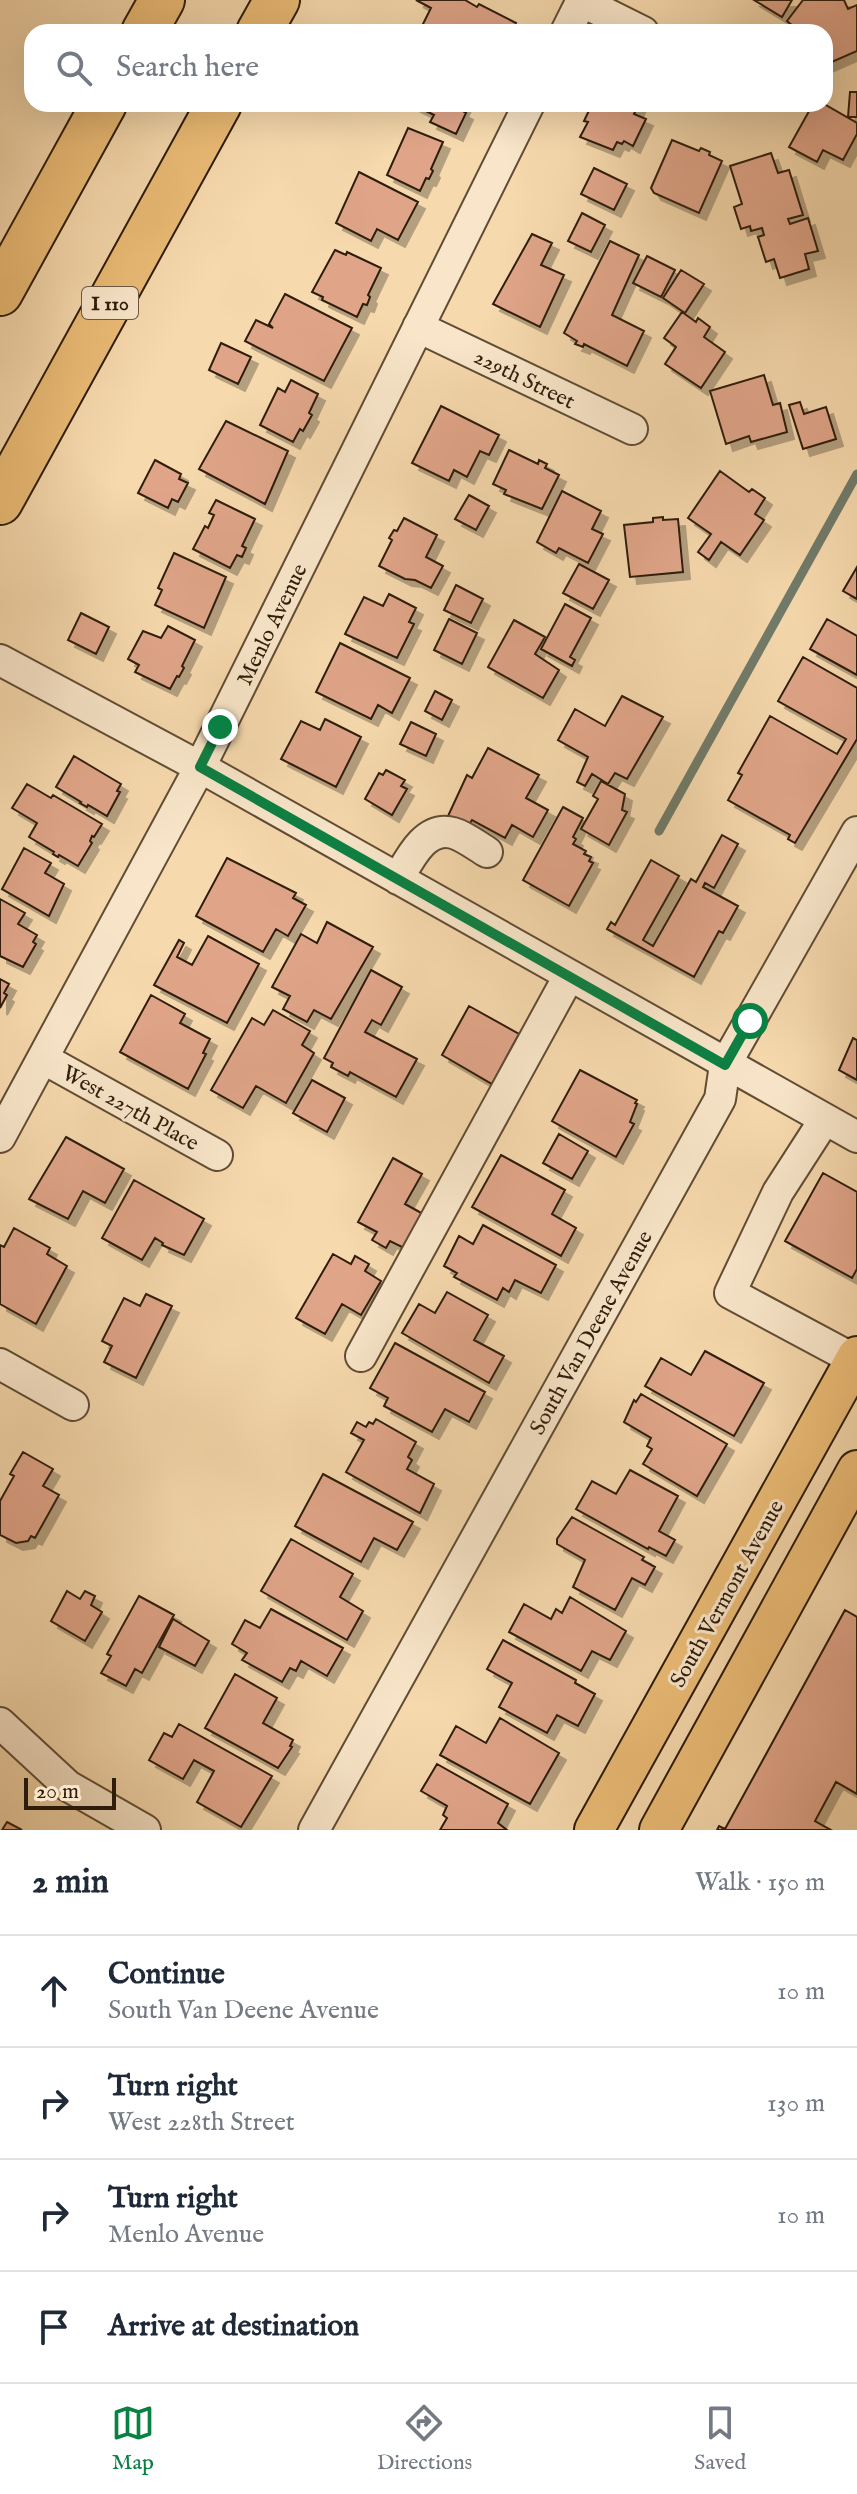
<!DOCTYPE html>
<meta charset="utf-8">
<style>
:root{--surface:#fff;--page:#f6f6f7;--text:#1f2937;--muted:#747a83;--line:#e0e1e3;--accent:#0b8043}
body{margin:0;font-family:"IM FELL English",serif;background:var(--page);color:var(--text)}
.scale{position:absolute;left:24px;bottom:20px;width:92px;box-sizing:border-box;padding-left:8px;border:4px solid #2e1d0b;border-top:0;font-size:22px;line-height:28px;white-space:nowrap;color:#2e1d0b;-webkit-text-stroke:6px #f9e6ca;paint-order:stroke}
.stop{position:absolute;width:24px;height:24px;margin:-18px;border:6px solid #0b8043;border-radius:50%;background:#fff}
.stop.end{background:#0b8043;border-color:#fff;box-shadow:0 2px 8px #0008}
.list{margin:0;padding:0;list-style:none}
h2{display:flex;justify-content:space-between;align-items:center;height:104px;margin:0;padding:0 32px;font-size:34px}
h2 small{font-size:26px;font-weight:400;color:var(--muted)}
.list li{display:grid;grid-template-columns:52px 1fr auto;gap:24px;align-items:center;box-sizing:border-box;height:112px;padding:0 32px;border-top:2px solid var(--line)}
.list b{display:block;font-size:30px;white-space:nowrap}
.list p{margin:0;font-size:26px;white-space:nowrap;color:var(--muted)}
.list em{font-size:26px;font-style:normal;color:var(--muted)}
.icon{flex:none;width:44px;height:44px;fill:none;stroke:currentColor;stroke-width:2;stroke-linecap:round;stroke-linejoin:round}
.map{position:relative;flex:none;width:857px;height:1830px;overflow:hidden}
.search{position:absolute;background:var(--surface);box-shadow:0 8px 32px #0002;left:24px;right:24px;top:24px;height:88px;display:flex;align-items:center;gap:20px;box-sizing:border-box;padding:0 28px;border-radius:24px;color:var(--muted);font-size:30px}
.sheet{height:552px;background:var(--surface)}
nav{display:flex;justify-content:space-around;align-items:center;box-sizing:border-box;height:112px;border-top:2px solid var(--line);background:var(--surface);font-size:22px;color:var(--muted)}
nav a{display:grid;justify-items:center;gap:4px}
nav .on{color:var(--accent)}
.map>svg:first-child{display:block}
</style>
<div class="map">
<svg width="857" height="1830" viewBox="0 0 857 1830">
<defs>
<filter id="shadow"><feDropShadow dx="7" dy="7" stdDeviation="0" flood-color="#0004"/></filter>
</defs>
<rect width="100%" height="100%" fill="#f6d9ad"/>
<filter id="stains"><feTurbulence type="fractalNoise" baseFrequency=".0025" numOctaves="4"/><feColorMatrix values="0 0 0 0 .2 0 0 0 0 .09 0 0 0 0 .02 0 0 0 .5 -.17"/></filter>
<radialGradient id="worn" r=".72"><stop offset=".6" stop-color="#630" stop-opacity="0"/><stop offset="1" stop-color="#630" stop-opacity=".3"/></radialGradient>
<g fill="none" stroke-linecap="round" stroke-linejoin="round">
<path stroke="#717b6a" stroke-width="9" d="M659,831L857,474"/>
</g>
<path fill="#e0a589" stroke="#2e1d0b" stroke-width="2" filter="url(#shadow)" d="M416,0H465L477,7L479,4L516,23L511,32H419L431,8Z
M754,0H792L782,17Z
M803,0H844L848,9L857,5V51L825,65V32H800L787,21Z
M850,92H857V117H848Z
M412,104H464L461,110L466,113L456,134L430,122L434,115Z
M592,104H639L634,114L646,119L633,146L624,141L622,144L617,142L613,150L580,137L588,122L584,121Z
M813,104H824L857,123V134L843,160L823,150L817,162L789,147Z
M408,128L443,142L431,169L433,171L429,179L426,178L420,191L387,175Z
M672,140L699,151L701,148L710,152L709,155L722,161L699,213L654,193L651,188Z
M771,153L778,173L789,170L803,215L788,219L790,224L808,218L818,251L805,254L809,269L780,278L774,259L766,262L758,237L764,235L762,228L751,231L750,226L741,229L734,207L742,204L730,166Z
M594,168L627,184L614,210L581,194Z
M359,172L418,202L398,240L377,229L371,241L336,223Z
M582,213L605,225L591,252L568,241Z
M532,234L552,243L541,265L564,275L540,327L493,304Z
M610,241L639,255L612,315L644,331L627,366L584,344L583,347L575,344L577,341L564,333Z
M335,250L346,255L347,252L381,268L368,295L370,297L367,305L363,304L357,317L322,300L323,297L312,292Z
M647,256L675,270L661,297L633,283Z
M681,270L704,284L685,313L663,298Z
M285,294L352,328L324,381L245,341L256,320L273,328L269,324Z
M682,312L696,322L698,318L710,327L704,337L725,352L701,388L665,364L676,347L664,338Z
M221,343L251,357L238,384L209,370Z
M764,375L773,405L780,403L787,432L751,442L749,436L726,444L710,391Z
M291,380L318,394L309,413L312,415L303,431L300,429L293,442L260,425L278,388L285,392Z
M800,402L804,414L826,407L836,439L803,449L789,405Z
M441,406L499,435L489,455L480,451L467,477L454,470L449,481L412,463Z
M226,421L288,451L265,504L199,469Z
M509,450L538,464L539,460L547,464L545,468L559,475L542,509L504,494L506,490L493,484Z
M155,460L181,474L179,479L188,483L178,502L172,499L168,508L138,493Z
M720,471L749,492L752,489L765,498L755,514L764,520L740,555L721,542L709,560L698,552L711,534L688,518Z
M562,491L601,511L592,529L603,534L588,563L559,548L556,553L537,542Z
M469,495L489,506L476,530L455,519Z
M216,500L255,519L242,546L246,548L242,557L237,555L230,568L193,549L205,526L208,528L214,515L209,513Z
M663,517V520L678,519L683,572L630,577L624,525L653,522V518Z
M404,518L437,535L426,557L443,566L431,588L415,580L405,579L379,566L392,540L389,538L394,530L397,531Z
M174,553L226,577L204,628L155,605L162,590L158,588Z
M579,564L609,580L593,609L563,593Z
M857,567V599L843,591Z
M456,585L483,599L471,623L444,610Z
M389,594L416,608L409,622L414,624L397,658L345,634L364,597L383,606Z
M565,604L591,618L570,657L575,660L572,666L541,649Z
M81,613L109,627L96,654L68,640Z
M449,619L477,633L462,664L434,650Z
M827,619L857,636V675L810,649Z
M514,620L545,637L535,654L559,670L543,698L488,667Z
M168,626L195,640L182,666L184,668L179,677L177,676L170,689L135,672L139,665L128,659L143,631L161,638Z
M340,643L410,678L392,713L378,705L371,719L316,692Z
M803,657L857,688V739L795,843L788,839L790,835L728,800L742,775L738,773L770,716L837,754L846,739L778,701Z
M435,691L452,700L442,720L425,711Z
M622,696L663,717L627,779L615,773L608,784L592,774L585,786L577,782L588,757L558,740L575,709L605,726Z
M325,719L361,737L336,787L281,759L301,721L320,730Z
M411,722L436,734L426,756L400,744Z
M488,748L539,775L526,798L548,810L533,837L512,825L505,838L472,820L468,826L448,816L467,775L472,778Z
M74,756L121,784L117,791L120,792L107,816L88,805L87,807L80,803L81,802L56,787Z
M386,770L405,780L401,786L407,789L392,815L365,799L379,773L383,775Z
M601,781L625,794L622,810L627,812L609,845L581,829L598,799L593,796Z
M27,784L51,798L53,795L102,824L94,837L92,836L90,841L92,843L78,866L59,855L58,857L53,854L54,852L29,837L37,823L12,808Z
M563,807L583,818L573,837L576,839L573,844L586,851L584,854L591,857L589,861L593,863L569,906L523,880Z
M722,835L738,844L714,888L705,883L703,887L738,906L723,933L719,931L694,977L607,929L611,922L615,925L651,860L679,876L643,940L653,946L691,879L696,882Z
M24,848L51,863L45,873L64,884L49,916L2,889Z
M227,858L296,893L293,898L306,905L288,936L276,929L263,952L196,916Z
M0,899L25,913L18,924L37,935L33,942L36,944L23,967L0,956Z
M327,922L373,947L331,1019L314,1010L307,1022L283,1009L290,996L272,987L301,934L317,943Z
M208,936L259,964L227,1023L154,985L179,940L184,943L177,957L192,965Z
M371,970L402,987L381,1025L372,1020L365,1032L417,1059L396,1097L350,1072L348,1076L331,1067L333,1063L324,1058Z
M0,979L9,984L4,993L7,995L0,1008Z
M151,995L185,1014L180,1023L210,1039L203,1053L206,1054L188,1089L120,1052Z
M469,1006L519,1034L492,1084L442,1055Z
M273,1010L310,1031L302,1045L314,1053L286,1103L256,1086L243,1108L211,1090L252,1018L264,1025Z
M853,1038L857,1040V1080L839,1070Z
M580,1070L637,1100L635,1103L637,1104L630,1122L634,1124L616,1157L552,1121Z
M312,1080L345,1098L327,1132L293,1113Z
M559,1134L588,1151L572,1179L543,1163Z
M66,1137L124,1169L105,1203L83,1191L68,1219L29,1199Z
M501,1155L565,1190L552,1214L576,1228L561,1256L472,1207Z
M393,1158L422,1174L405,1204L425,1215L406,1249L390,1241L386,1248L372,1240L377,1232L358,1222Z
M823,1173L857,1192V1269L852,1278L785,1241Z
M134,1180L204,1219L184,1255L162,1245L163,1243L155,1238L142,1260L102,1238Z
M483,1225L556,1265L541,1293L515,1280L509,1292L503,1288L497,1300L454,1277L457,1273L444,1266L459,1236L473,1244Z
M14,1228L50,1248L47,1254L67,1266L36,1324L0,1304V1245L4,1247Z
M333,1254L351,1264L355,1256L369,1264L365,1271L381,1281L361,1315L342,1304L325,1334L296,1318Z
M447,1292L488,1315L474,1340L504,1356L489,1383L402,1333L419,1304L435,1313Z
M146,1294L172,1306L136,1378L104,1362L112,1346L102,1341L124,1298L140,1306Z
M395,1343L485,1392L469,1422L445,1409L432,1432L384,1406L388,1398L370,1388Z
M705,1351L764,1383L734,1436L645,1386L661,1358L691,1375Z
M641,1394L727,1444L697,1496L643,1464L652,1449L647,1446L651,1438L624,1422L634,1400L636,1402Z
M376,1419L416,1442L408,1457L412,1460L407,1469L434,1484L420,1513L346,1472L364,1440L351,1433L357,1422L366,1427L369,1422L373,1424Z
M23,1452L53,1469L43,1486L59,1495L35,1538L31,1536L28,1541L16,1543L0,1535V1501L14,1476L10,1474Z
M630,1470L678,1496L659,1531L675,1540L666,1556L649,1547L648,1549L576,1509L592,1481L616,1494Z
M323,1474L413,1522L397,1550L374,1538L361,1562L295,1526Z
M572,1517L644,1557L642,1560L655,1567L645,1585L632,1578L615,1610L573,1587L585,1560L557,1544V1539Z
M291,1539L353,1574L340,1597L363,1611L347,1640L261,1591Z
M67,1591L80,1599L85,1591L95,1596L91,1605L102,1612L85,1641L51,1621Z
M139,1596L174,1615L142,1673L135,1669L126,1686L101,1673L111,1656L107,1654Z
M570,1597L626,1631L610,1660L592,1651L581,1671L509,1632L524,1604L551,1619L556,1609L562,1613Z
M271,1609L343,1648L327,1676L301,1661L296,1671L290,1668L282,1682L242,1660L247,1653L232,1644L245,1620L260,1628Z
M845,1610L857,1617V1794L836,1782L815,1821L831,1830H717L719,1826L725,1829Z
M173,1619L209,1641L195,1666L159,1647Z
M503,1640L576,1680L575,1683L595,1694L578,1726L557,1715L547,1733L499,1707L512,1683L487,1669Z
M235,1674L277,1698L263,1723L293,1740L290,1746L292,1747L278,1768L205,1728Z
M500,1718L559,1753L530,1804L440,1755L456,1726L486,1743Z
M179,1724L272,1776L241,1827L197,1802L214,1771L194,1760L183,1779L149,1760L164,1733L172,1737Z
M437,1764L508,1804L498,1823L507,1830H440L447,1818L443,1815L447,1806L421,1791Z
M7,1822L22,1830H2Z"/>
<g fill="none" stroke-linecap="round" stroke-linejoin="round">
<g stroke="#604c34" stroke-width="34">
<path id="minor" d="M581,1L643,32
M566,32L582,0
M418,327L632,429
M0,660L200,767L857,1137
M398,879C409,860 425,825 453,833C464,836 477,846 487,852
M44,1059L217,1155
M825,1119L778,1192L730,1293L855,1360
M0,1137L200,767L529,104
M361,1356L569,976
M0,1364L73,1405
M0,1723L68,1786L145,1830
M314,1830L720,1099L725,1065L857,832"/>
</g>
<g stroke="#2e1d0b" stroke-width="42">
<path id="major" d="M594,1830L857,1356
M659,1830L857,1470"/>
</g>
<g stroke="#2e1d0b" stroke-width="48">
<path id="highway" d="M144,32L162,0
M259,32L277,0
M0,293L104,104
M0,502L219,104"/>
</g>
<use href="#minor" stroke="#f9e6ca" stroke-width="30"/>
<use href="#major" stroke="#ebbc76" stroke-width="38"/>
<use href="#highway" stroke="#ebbc76" stroke-width="44"/>
</g>
<g fill="none" stroke-linecap="round" stroke-linejoin="round">
<path stroke="#0b8043" stroke-width="10" d="M220,727L200,767L725,1065L750,1021"/>
</g>
<g text-anchor="middle" stroke-width="6" stroke-linejoin="round" paint-order="stroke">
<rect fill="#f9e6ca" stroke="#6b5944" stroke-width="2" x="82" y="287" width="56" height="32" rx="6"/>
<g font-size="20" font-weight="bold" fill="#2e1d0b">
<text x="110" y="310">I 110</text>
</g>
<g font-size="22" fill="#2e1d0b" stroke="#f9e6ca">
<text transform="translate(525 378) rotate(26)" y="8">229th Street</text>
<text transform="translate(271 624) rotate(-64)" y="8">Menlo Avenue</text>
<text transform="translate(131 1107) rotate(29)" y="8">West 227th Place</text>
<text transform="translate(590 1332) rotate(-61)" y="8">South Van Deene Avenue</text>
<text transform="translate(726 1593) rotate(-61)" y="8">South Vermont Avenue</text>
</g>
</g>
<rect width="100%" height="100%" filter="url(#stains)"/>
<rect width="100%" height="100%" fill="url(#worn)"/>
</svg>
<div class="scale">20 m</div>
<div class="stop" style="left:750px;top:1021px"></div>
<div class="stop end" style="left:220px;top:727px"></div>
<div class="search"><svg class="icon" aria-label="search" viewBox="0 0 24 24"><circle cx="10" cy="10" r="6"/><path d="M15 15l6 6"/></svg>Search here</div>
</div>
<section class="sheet">
<h2>2 min<small>Walk · 150 m</small></h2>
<ul class="list">
<li><svg class="icon" aria-label="ahead" viewBox="0 0 24 24"><path d="M12 20V5M6 11l6-6 6 6"/></svg><div><b>Continue</b><p>South Van Deene Avenue</p></div><em>10 m</em></li>
<li><svg class="icon" aria-label="right" viewBox="0 0 24 24"><path d="M7 20v-9h11M14 6l5 5-5 5"/></svg><div><b>Turn right</b><p>West 228th Street</p></div><em>130 m</em></li>
<li><svg class="icon" aria-label="right" viewBox="0 0 24 24"><path d="M7 20v-9h11M14 6l5 5-5 5"/></svg><div><b>Turn right</b><p>Menlo Avenue</p></div><em>10 m</em></li>
<li><svg class="icon" aria-label="arrive" viewBox="0 0 24 24"><path d="M6 21V4h12l-3 4 3 4H6"/></svg><div><b>Arrive at destination</b></div></li>
</ul>
</section>
<nav>
<a class="on"><svg class="icon" aria-label="map" viewBox="0 0 24 24"><path d="M3 6l6-2 6 2 6-2v14l-6 2-6-2-6 2zM9 4v14M15 6v14"/></svg>Map</a>
<a><svg class="icon" aria-label="directions" viewBox="0 0 24 24"><path d="M12 3l9 9-9 9-9-9zM9 14v-3h6M13 9l2 2-2 2"/></svg>Directions</a>
<a><svg class="icon" aria-label="saved" viewBox="0 0 24 24"><path d="M7 4h10v16l-5-4-5 4z"/></svg>Saved</a>
</nav>
